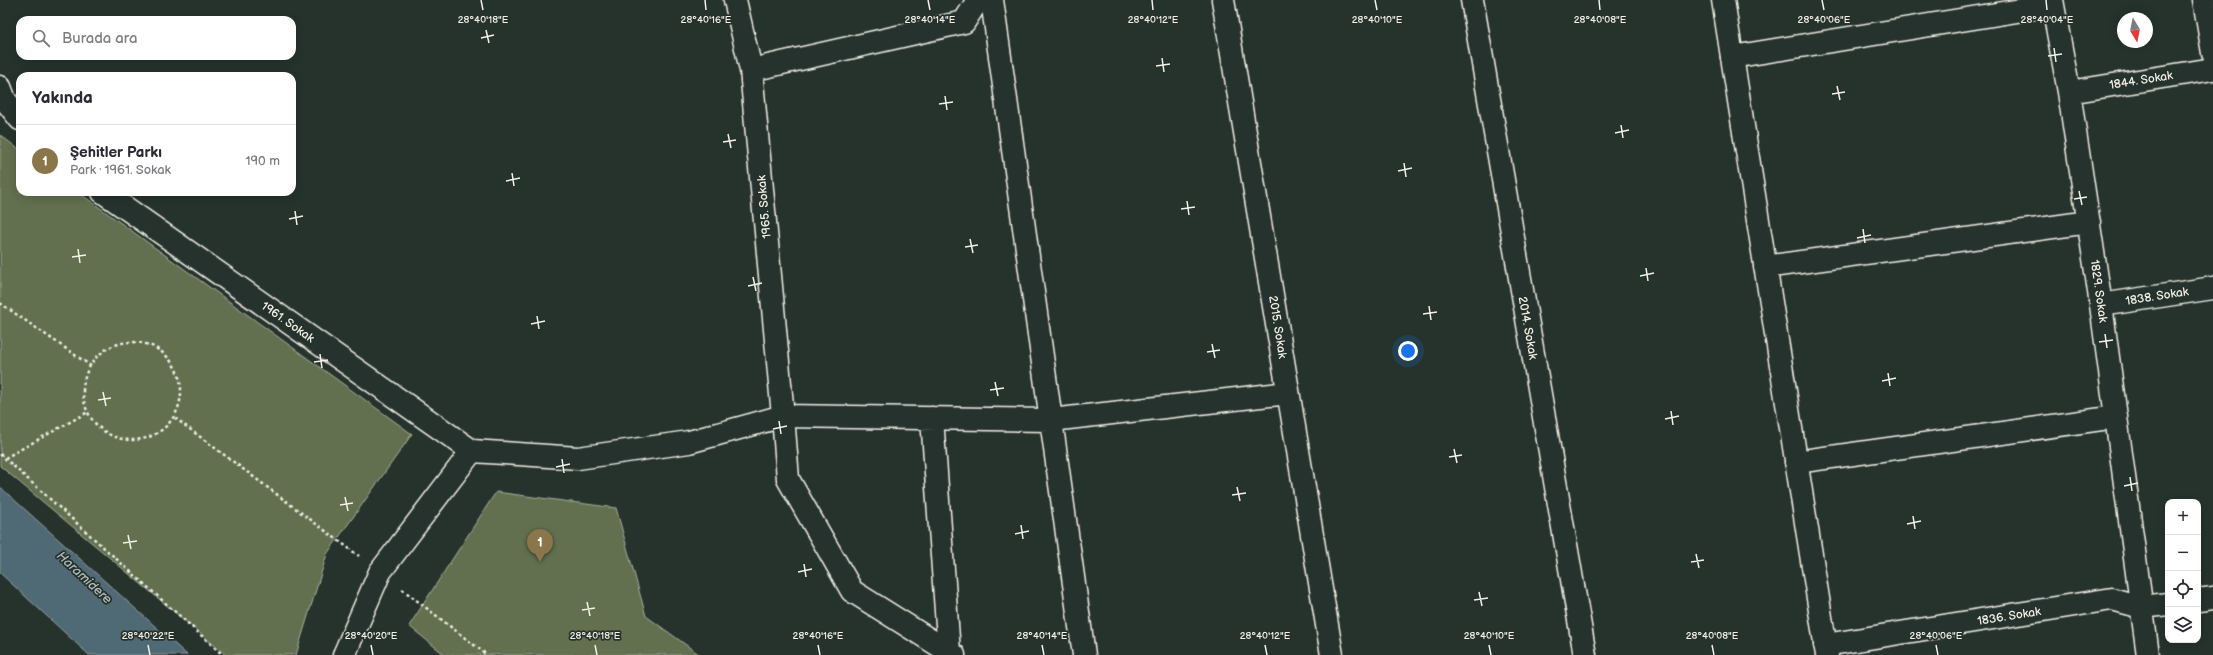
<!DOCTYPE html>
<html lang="tr">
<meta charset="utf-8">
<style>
:root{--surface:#fff;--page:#f2f2f3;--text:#2b2b33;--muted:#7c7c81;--line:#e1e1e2;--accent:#8a764a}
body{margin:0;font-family:"Balsamiq Sans",sans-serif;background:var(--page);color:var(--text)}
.controls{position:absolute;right:12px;bottom:12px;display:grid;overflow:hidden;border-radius:8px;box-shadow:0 2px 10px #0003}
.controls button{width:36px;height:36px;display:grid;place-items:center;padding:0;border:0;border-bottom:1px solid var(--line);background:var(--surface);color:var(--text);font:20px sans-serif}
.compass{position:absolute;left:2117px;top:12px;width:36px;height:36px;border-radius:50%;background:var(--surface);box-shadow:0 2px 10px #0003;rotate:170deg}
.you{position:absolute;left:1408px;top:351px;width:14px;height:14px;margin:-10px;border:3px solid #fff;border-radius:50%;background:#1a73e8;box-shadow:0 0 0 6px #1a73e833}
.badge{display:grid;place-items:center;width:26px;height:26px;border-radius:50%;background:var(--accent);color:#fff;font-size:13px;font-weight:700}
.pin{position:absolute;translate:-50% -33px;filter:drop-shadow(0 1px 2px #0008)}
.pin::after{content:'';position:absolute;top:21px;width:14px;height:12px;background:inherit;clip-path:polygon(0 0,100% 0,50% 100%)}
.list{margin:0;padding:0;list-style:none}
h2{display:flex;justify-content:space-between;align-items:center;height:52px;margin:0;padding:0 16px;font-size:17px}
h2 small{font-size:13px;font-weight:400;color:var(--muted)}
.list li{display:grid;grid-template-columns:26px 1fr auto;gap:12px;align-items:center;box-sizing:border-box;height:72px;padding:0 16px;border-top:1px solid var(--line)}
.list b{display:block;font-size:15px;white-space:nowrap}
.list p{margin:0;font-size:13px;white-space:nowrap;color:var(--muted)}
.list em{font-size:13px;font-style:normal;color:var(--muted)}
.icon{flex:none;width:22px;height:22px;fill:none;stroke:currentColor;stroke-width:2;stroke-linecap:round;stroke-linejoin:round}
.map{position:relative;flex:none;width:2213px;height:655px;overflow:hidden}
.search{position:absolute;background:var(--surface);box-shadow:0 2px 10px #0003;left:16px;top:16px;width:280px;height:44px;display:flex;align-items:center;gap:10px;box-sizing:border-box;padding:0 14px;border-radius:12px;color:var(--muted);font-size:15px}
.panel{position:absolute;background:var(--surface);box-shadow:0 2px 10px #0003;left:16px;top:72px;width:280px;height:124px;border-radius:12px}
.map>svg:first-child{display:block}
</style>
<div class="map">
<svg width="2213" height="655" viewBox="0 0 2213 655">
<rect width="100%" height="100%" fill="#26332d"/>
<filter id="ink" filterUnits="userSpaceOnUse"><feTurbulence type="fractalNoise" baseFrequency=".025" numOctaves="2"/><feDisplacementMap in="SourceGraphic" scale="8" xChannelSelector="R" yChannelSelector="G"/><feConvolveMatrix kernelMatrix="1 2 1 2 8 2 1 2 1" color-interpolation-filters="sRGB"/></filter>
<g filter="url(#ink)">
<path fill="#626f50" stroke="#abb09c" d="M0,135L20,150V192H78L412,434L327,554L296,655H226L0,466Z
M496,492L616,508L646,616L700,655H445L409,626Z"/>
<path fill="#506974" stroke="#929fa2" d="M0,487L187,655H89L0,573Z"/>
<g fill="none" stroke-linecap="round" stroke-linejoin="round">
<g stroke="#f4f1e8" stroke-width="25">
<path id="minor" d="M735,0L751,70L783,416L1051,420L1288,393
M992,0L1084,655
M1223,0L1332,655
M1472,0L1585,655
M2052,0L2069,92L2101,305L2148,655
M2204,0L2213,53
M1732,57L2053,5
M751,70L964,22L978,0
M0,87L5,100L20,119
M2069,92L2213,69
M103,192L472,451
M1765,267L2089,222
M2101,305L2213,288
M932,418L949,652
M1796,462L2116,417
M2198,600L2213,598
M1825,645L2112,599L2141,607L2168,604
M344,655L380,572L472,451L578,458L689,442L783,416L788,479L852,591L954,655"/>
</g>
<g stroke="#f4f1e8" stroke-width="25">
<path id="tertiary" d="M1723,0L1827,655"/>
</g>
<path stroke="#f4f1e8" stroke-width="2.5" stroke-dasharray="3 3" stroke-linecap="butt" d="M0,303L91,366
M83 391a49 49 0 1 1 98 0a49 49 0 1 1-98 0Z
M175,418L359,556
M0,454L223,655
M5,458L88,412
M402,589L487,655"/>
<use href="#minor" stroke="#26332d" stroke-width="22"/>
<use href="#tertiary" stroke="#26332d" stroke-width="22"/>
</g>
</g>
<path fill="none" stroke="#f4f1e8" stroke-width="1.5" d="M481,0L483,10M705,0L706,10M928,0L930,10M1152,0L1153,10M1375,0L1377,10M1599,0L1600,10M1822,0L1824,10M2046,0L2047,10M486,30L489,43M481,38L494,35M2054,48L2056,62M2048,56L2062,54M1162,58L1164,72M1156,66L1170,64M1837,86L1840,100M1832,94L1845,92M945,96L947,110M939,104L953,102M1621,125L1623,138M1615,133L1629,130M728,134L731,148M723,142L736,140M1404,163L1406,177M1398,171L1412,168M512,173L514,186M506,181L520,178M2079,191L2082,205M2074,199L2087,197M1187,201L1189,215M1181,209L1195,207M295,211L297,225M289,219L303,216M1863,229L1865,243M1857,238L1871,235M970,239L973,253M965,247L978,245M78,249L80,263M72,257L86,255M1646,268L1648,281M1640,276L1654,273M753,277L756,291M748,286L762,283M1429,306L1431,320M1423,314L1437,312M537,316L539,329M531,324L545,321M2105,334L2107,348M2099,342L2113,340M1212,344L1215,358M1207,352L1220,350M320,354L322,368M314,362L328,360M1888,373L1890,386M1882,381L1896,378M995,382L998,396M990,390L1004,388M103,392L106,406M98,400L111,398M1671,411L1673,425M1665,419L1679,416M779,421L781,434M773,429L787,426M1454,449L1457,463M1449,457L1462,455M562,459L564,473M556,467L570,464M2130,477L2132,491M2124,486L2138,483M1237,487L1240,501M1232,495L1246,493M345,497L348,511M340,505L353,503M1913,516L1915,529M1907,524L1921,521M1021,525L1023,539M1015,534L1029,531M128,535L131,549M123,543L137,541M1696,554L1699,568M1691,562L1704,560M804,564L806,577M798,572L812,569M1479,592L1482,606M1474,600L1488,598M587,602L590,616M582,610L595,608M148,645L150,655M371,645L373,655M595,645L597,655M818,645L820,655M1042,645L1044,655M1265,645L1267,655M1489,645L1491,655M1712,645L1714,655M1936,645L1938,655"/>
<g text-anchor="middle" stroke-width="3.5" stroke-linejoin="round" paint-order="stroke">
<g font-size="12" fill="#f4f1e8" stroke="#26332d">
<text transform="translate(2141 80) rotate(-9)" y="4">1844. Sokak</text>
<text transform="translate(764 207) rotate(-95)" y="4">1965. Sokak</text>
<text transform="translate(2099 291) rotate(82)" y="4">1829. Sokak</text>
<text transform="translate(2157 296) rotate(-9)" y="4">1838. Sokak</text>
<text transform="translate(288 322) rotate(35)" y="4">1961. Sokak</text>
<text transform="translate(1278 327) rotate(81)" y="4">2015. Sokak</text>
<text transform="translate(1528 328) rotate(80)" y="4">2014. Sokak</text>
<text transform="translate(2009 616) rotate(-9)" y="4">1836. Sokak</text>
</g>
<g font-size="13" font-style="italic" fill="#b2bbba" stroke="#26332d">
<text transform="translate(85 577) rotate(43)" y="5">Haramidere</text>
</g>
</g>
<g font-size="10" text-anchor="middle" fill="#f4f1e8" stroke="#26332d" stroke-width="3.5" stroke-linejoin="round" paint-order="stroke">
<text x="483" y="23">28°40'18"E</text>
<text x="706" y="23">28°40'16"E</text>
<text x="930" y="23">28°40'14"E</text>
<text x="1377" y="23">28°40'10"E</text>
<text x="1600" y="23">28°40'08"E</text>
<text x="1824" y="23">28°40'06"E</text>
<text x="1153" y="23">28°40'12"E</text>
<text x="2047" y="23">28°40'04"E</text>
<text x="148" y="639">28°40'22"E</text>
<text x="371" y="639">28°40'20"E</text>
<text x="595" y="639">28°40'18"E</text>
<text x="818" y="639">28°40'16"E</text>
<text x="1042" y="639">28°40'14"E</text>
<text x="1265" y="639">28°40'12"E</text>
<text x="1489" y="639">28°40'10"E</text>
<text x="1712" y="639">28°40'08"E</text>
<text x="1936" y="639">28°40'06"E</text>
</g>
</svg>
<div class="controls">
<button>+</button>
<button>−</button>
<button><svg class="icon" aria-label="locate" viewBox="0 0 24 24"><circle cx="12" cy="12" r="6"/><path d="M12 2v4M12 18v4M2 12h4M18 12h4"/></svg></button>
<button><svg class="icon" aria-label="layers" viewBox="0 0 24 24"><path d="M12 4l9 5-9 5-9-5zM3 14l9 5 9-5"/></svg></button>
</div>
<svg class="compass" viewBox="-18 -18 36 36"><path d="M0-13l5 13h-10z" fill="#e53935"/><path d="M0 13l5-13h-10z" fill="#7c7c81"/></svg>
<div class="you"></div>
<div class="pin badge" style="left:540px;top:562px">1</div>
<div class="search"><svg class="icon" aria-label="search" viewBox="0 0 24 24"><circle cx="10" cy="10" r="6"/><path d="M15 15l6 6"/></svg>Burada ara</div>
<section class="panel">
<h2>Yakında<small></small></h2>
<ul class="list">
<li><span class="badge">1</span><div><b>Şehitler Parkı</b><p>Park · 1961. Sokak</p></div><em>190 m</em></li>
</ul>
</section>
</div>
